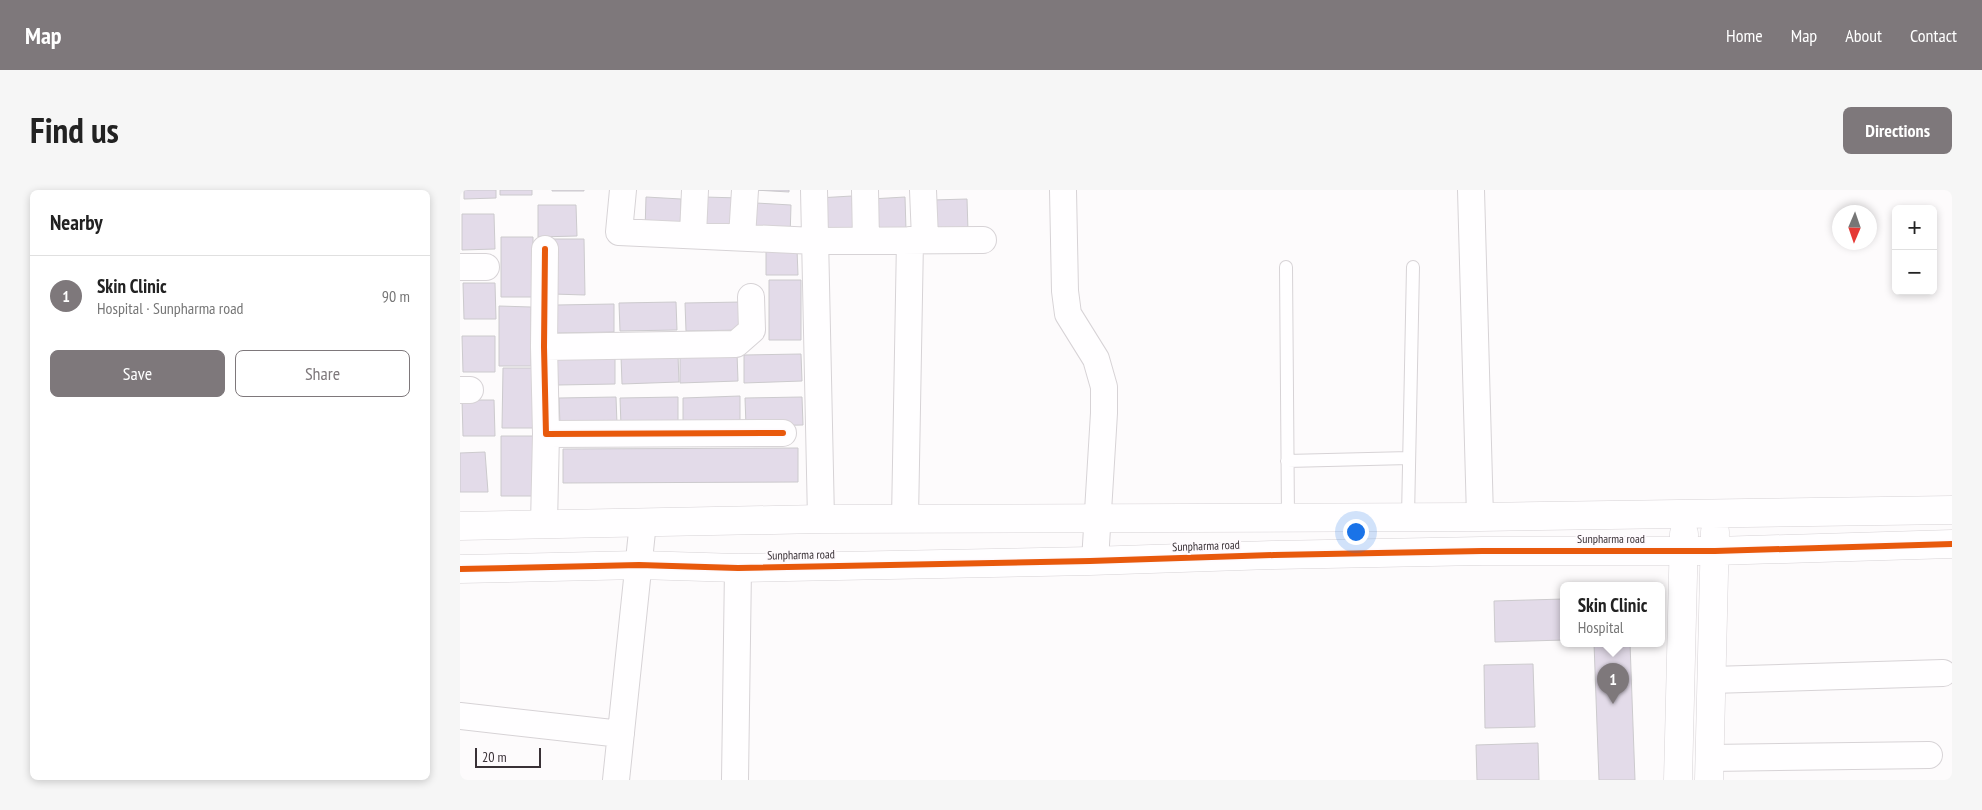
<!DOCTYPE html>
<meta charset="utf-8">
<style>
:root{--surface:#fff;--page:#f6f6f6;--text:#222;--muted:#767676;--line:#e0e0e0;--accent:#7e787b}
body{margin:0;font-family:"PT Sans Narrow",sans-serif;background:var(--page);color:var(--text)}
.controls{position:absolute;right:15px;top:15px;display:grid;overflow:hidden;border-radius:8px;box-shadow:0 2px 8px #0003}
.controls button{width:45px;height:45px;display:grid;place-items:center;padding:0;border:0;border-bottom:1px solid var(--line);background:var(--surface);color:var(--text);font:25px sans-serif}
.compass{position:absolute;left:1372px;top:15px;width:45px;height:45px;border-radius:50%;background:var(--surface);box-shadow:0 2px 8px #0003;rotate:182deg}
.scale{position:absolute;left:15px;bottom:12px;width:66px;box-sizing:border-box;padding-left:5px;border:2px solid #393136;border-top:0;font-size:14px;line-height:18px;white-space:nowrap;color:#393136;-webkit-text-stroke:4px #fefafd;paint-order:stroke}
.you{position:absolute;left:895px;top:341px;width:18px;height:18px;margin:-12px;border:4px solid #fff;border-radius:50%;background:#1a73e8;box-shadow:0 0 0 8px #1a73e833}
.badge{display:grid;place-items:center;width:32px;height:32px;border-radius:50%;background:var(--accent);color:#fff;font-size:16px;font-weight:700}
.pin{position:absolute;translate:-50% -41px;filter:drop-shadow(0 1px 2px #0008)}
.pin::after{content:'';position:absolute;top:26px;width:18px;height:15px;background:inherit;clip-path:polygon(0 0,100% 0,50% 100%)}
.popup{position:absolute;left:1100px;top:392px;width:105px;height:65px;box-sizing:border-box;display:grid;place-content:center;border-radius:8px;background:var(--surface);filter:drop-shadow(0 1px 4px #0005);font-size:16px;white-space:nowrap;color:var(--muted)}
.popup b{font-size:19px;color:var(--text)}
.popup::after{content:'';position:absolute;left:50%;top:100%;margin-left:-10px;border:10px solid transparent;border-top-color:var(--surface)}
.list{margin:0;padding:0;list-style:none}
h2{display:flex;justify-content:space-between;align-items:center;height:65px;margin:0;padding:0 20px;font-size:21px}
h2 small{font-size:16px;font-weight:400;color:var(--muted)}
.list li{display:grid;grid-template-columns:32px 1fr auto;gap:15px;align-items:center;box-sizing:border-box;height:80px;padding:0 20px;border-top:1px solid var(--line)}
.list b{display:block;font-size:19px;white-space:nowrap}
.list p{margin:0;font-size:16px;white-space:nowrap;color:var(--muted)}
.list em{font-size:16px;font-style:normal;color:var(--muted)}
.actions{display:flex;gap:10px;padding:15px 20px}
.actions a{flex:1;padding:11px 0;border:1px solid var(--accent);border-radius:8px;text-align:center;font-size:18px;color:var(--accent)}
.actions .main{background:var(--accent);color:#fff}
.map{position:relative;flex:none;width:1492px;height:590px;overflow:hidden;border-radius:8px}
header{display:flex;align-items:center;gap:30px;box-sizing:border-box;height:70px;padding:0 25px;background:var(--accent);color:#fff}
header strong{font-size:24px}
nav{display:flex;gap:28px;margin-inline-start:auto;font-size:18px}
.intro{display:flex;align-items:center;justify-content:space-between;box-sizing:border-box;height:120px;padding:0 30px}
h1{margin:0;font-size:35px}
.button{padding:12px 22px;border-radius:8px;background:var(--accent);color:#fff;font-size:18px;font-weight:700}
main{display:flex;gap:30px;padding:0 30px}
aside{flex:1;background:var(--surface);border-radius:8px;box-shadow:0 2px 8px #0003}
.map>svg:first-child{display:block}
</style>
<header>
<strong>Map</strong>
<nav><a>Home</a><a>Map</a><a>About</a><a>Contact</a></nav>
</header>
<div class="intro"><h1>Find us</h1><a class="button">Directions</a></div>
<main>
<aside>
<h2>Nearby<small></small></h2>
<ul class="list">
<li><span class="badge">1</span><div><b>Skin Clinic</b><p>Hospital · Sunpharma road</p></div><em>90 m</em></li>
</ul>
<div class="actions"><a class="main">Save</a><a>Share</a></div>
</aside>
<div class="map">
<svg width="1492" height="590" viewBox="0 0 1492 590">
<rect width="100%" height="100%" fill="#fdfbfc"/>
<path fill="#e3dbe9" stroke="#cccacd" d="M4,0H36V8L4,9Z
M40,0H72V5H40Z
M92,0H124V1H92Z
M294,0H329V2Z
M392,6L393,39L360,41L358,8Z
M186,7L221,9L220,42L185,41Z
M244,7L280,8L278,41L243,40Z
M445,7L446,40L413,41L411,9Z
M507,9L508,41L475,43L473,10Z
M296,13L331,15L330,48L294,46Z
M78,15H116L117,46L78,47Z
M2,24H34L35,59L2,60Z
M41,47H73V107H41Z
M93,49H124L125,105L93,104Z
M306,59H337L338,85H306Z
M309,90H341V150H309Z
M3,93H35L36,129H4Z
M216,112L217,140L160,141L159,113Z
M282,112L283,140L226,141L225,113Z
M154,114V142L97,143V115Z
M39,116L71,117V176H39Z
M2,146H35V182H3Z
M277,163L278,191L220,193V165Z
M341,164L342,191L284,193V165Z
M218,165L219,192L162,194L161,166Z
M155,166V194L98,195L97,168Z
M43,178H75L74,238H42Z
M280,206V234L223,235V208Z
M156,207L157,234L100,236L99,208Z
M218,207V235L161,236L160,208Z
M342,207L343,235L286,236L285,208Z
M2,210H34L35,246H3Z
M41,246H73V306H41Z
M338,258V292L103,293V259Z
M25,262L28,302H0V263Z
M1104,409V450L1035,452L1034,411Z
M1134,453H1170L1175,590H1139Z
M1073,474L1075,537L1025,538L1024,475Z
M1078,553L1079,590H1017L1016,555Z"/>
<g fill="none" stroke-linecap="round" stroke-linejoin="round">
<g stroke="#d7d3d6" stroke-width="14">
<path id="lane" d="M826,77L828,327
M827,271L949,268
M948,327L953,77"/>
</g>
<g stroke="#d7d3d6" stroke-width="28">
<path id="street" d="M163,0L159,42L355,51L523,50
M354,0L361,329
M405,0L406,50
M463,0L465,49
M603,0L605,101L608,124L636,169L644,197V223L635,371
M1011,0L1020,327
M233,45L235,0
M282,47L285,0
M85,59L84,157L86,244L323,243
M0,77H26
M84,157L276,154L292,140L291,107
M0,200H10
M445,329L450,50
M84,334L86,244
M1251,490L1483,483
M0,526L161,544
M1250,568L1469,565
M156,590L183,332
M275,590L278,378"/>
</g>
<g stroke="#d7d3d6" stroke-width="29">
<path id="secondary" d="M0,336L361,329L1020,327L1492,320
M0,379L179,375L278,378L630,371L814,365L1022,361H1255L1492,354
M1218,590L1224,344
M1249,590L1255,342"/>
</g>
<use href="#lane" stroke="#fffeff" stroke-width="12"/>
<use href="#street" stroke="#fffeff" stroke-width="26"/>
<use href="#secondary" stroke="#fffeff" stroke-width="28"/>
<g stroke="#fefafd" stroke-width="9">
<path id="cycleway" d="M85,59L84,157L86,244L323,243
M0,379L179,375L278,378L630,371L814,365L1022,361H1255L1492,354"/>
</g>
<use href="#cycleway" stroke="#e8590c" stroke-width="6"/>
</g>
<g text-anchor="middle" stroke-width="4" stroke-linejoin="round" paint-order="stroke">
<g font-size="12" fill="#393136" stroke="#fefafd">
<text x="1151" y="353">Sunpharma road</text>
<text transform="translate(746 356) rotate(-2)" y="4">Sunpharma road</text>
<text transform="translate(341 365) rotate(-1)" y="4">Sunpharma road</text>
</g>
</g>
</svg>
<div class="controls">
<button>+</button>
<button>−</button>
</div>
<svg class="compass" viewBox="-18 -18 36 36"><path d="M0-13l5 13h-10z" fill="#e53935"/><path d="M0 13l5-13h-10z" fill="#767676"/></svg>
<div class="scale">20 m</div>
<div class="you"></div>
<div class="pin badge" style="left:1153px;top:514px">1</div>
<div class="popup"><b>Skin Clinic</b>Hospital</div>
</div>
</main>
